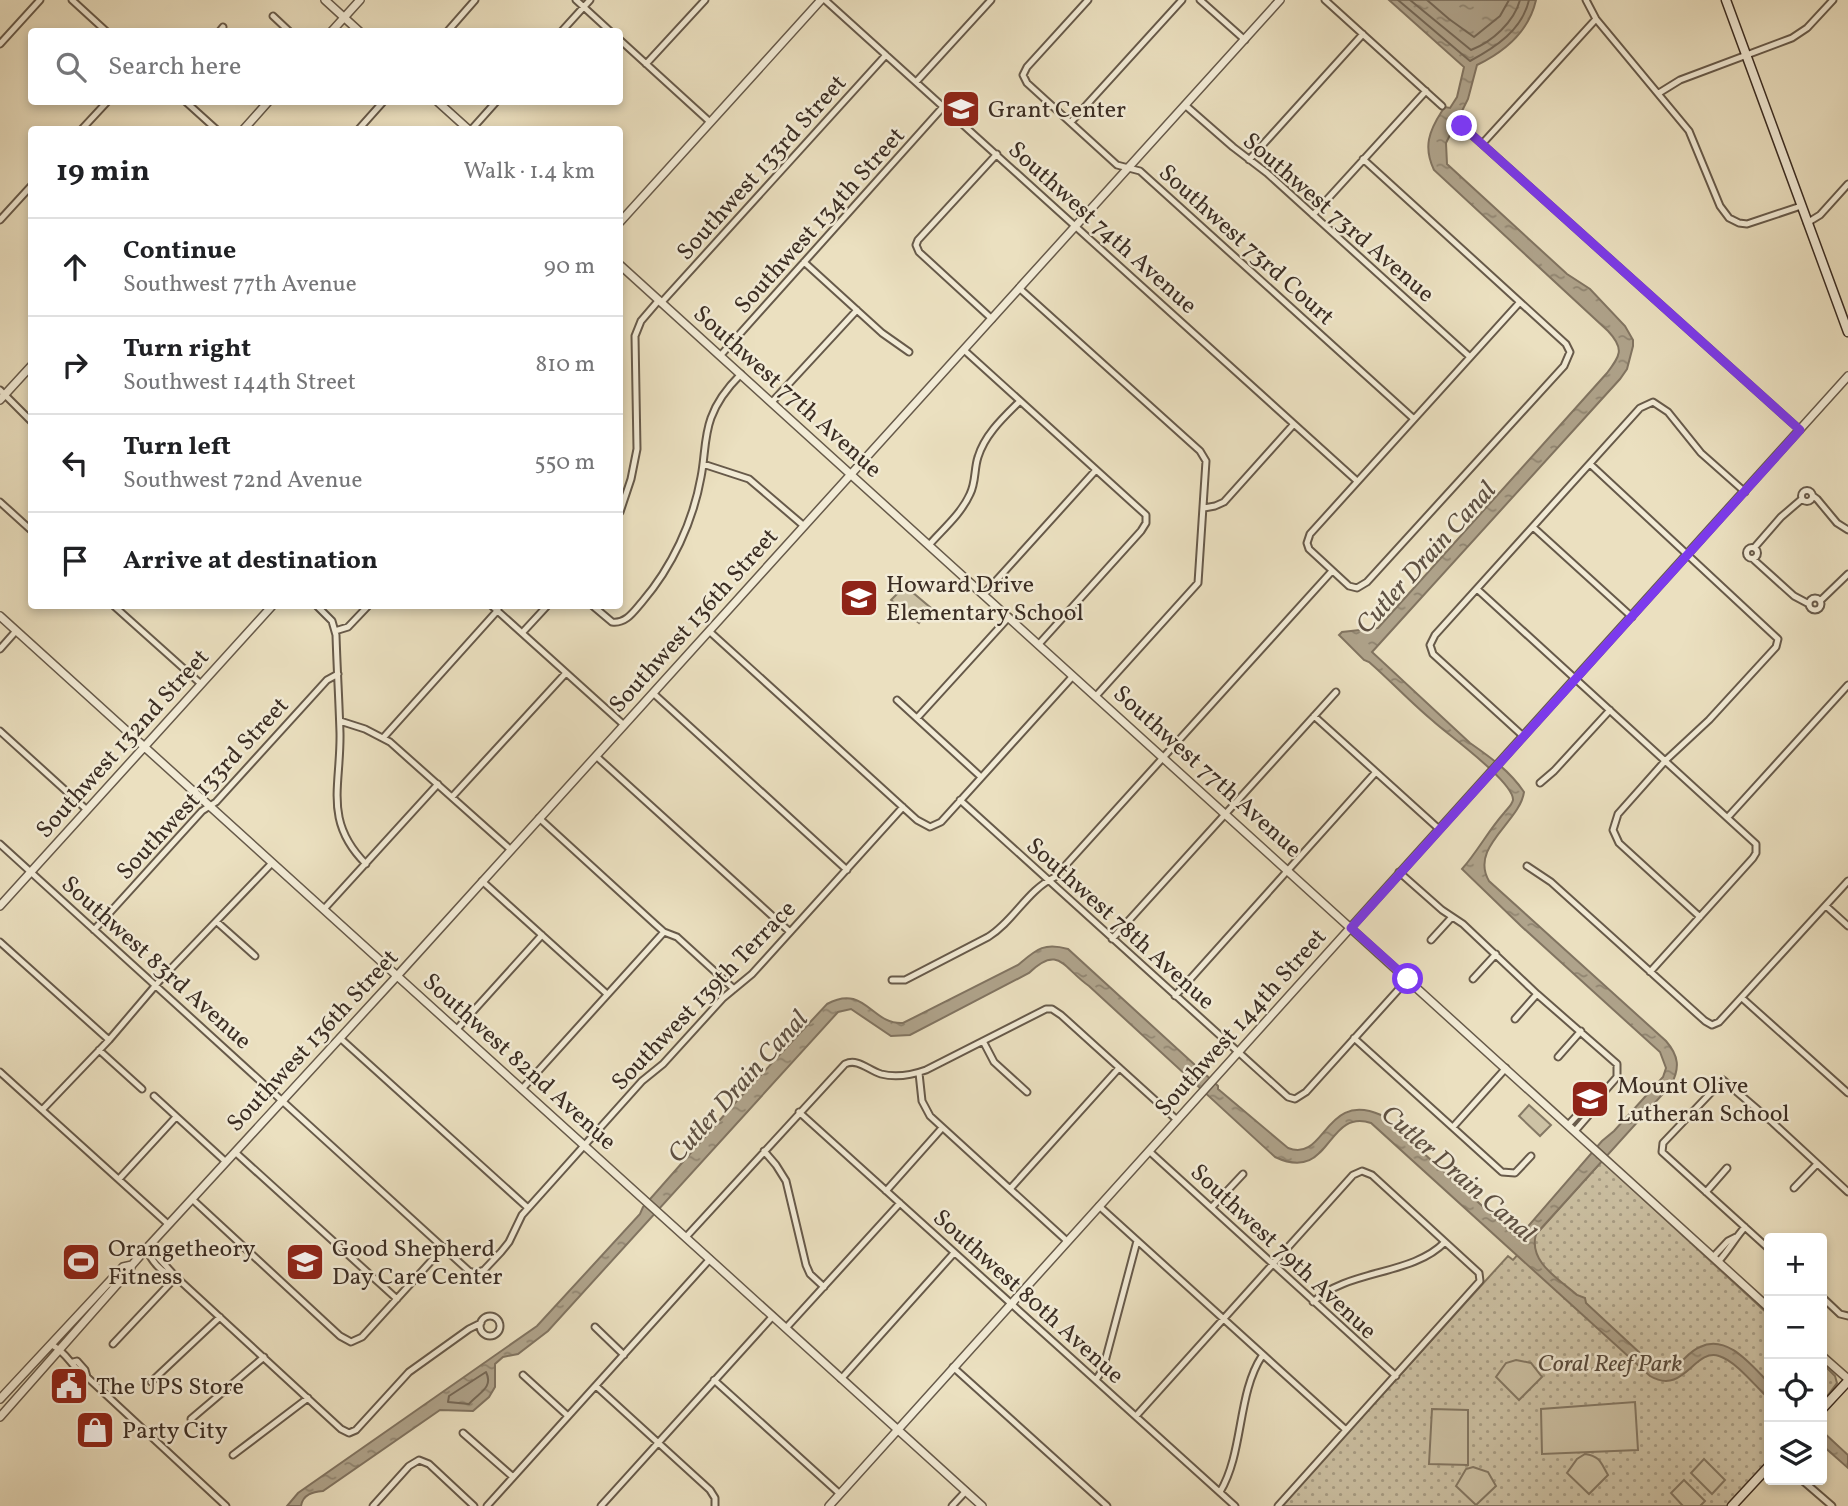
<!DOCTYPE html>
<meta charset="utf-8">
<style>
:root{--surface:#fff;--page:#f2f2f2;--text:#202124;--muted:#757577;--line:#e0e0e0}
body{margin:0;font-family:Vollkorn,serif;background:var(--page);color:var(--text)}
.controls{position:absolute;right:21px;bottom:21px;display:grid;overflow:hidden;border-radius:7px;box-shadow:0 4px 10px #0003}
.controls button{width:63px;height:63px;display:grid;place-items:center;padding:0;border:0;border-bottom:2px solid var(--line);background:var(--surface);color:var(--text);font:35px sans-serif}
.stop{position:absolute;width:21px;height:21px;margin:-16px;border:5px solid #7c3aed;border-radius:50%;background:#fff}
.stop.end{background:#7c3aed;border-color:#fff;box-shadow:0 2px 7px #0008}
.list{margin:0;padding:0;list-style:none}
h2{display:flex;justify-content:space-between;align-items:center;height:91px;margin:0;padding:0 28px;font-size:30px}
h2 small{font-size:23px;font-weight:400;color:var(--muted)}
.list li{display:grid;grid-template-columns:46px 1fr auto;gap:21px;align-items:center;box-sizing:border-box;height:98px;padding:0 28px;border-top:2px solid var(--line)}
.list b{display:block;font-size:26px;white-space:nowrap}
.list p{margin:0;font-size:23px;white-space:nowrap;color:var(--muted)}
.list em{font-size:23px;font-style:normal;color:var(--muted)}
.icon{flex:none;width:38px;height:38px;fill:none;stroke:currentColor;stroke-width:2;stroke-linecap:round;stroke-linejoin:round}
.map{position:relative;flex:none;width:1848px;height:1506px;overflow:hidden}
.search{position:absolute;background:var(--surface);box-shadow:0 4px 10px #0003;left:28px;top:28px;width:595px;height:77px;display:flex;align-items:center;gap:18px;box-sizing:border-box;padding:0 24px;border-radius:7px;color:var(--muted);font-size:26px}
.panel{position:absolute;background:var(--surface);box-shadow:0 4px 10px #0003;left:28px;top:126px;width:595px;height:483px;border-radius:7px}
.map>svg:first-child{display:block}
</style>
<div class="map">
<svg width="1848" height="1506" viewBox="0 0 1848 1506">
<defs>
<pattern id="park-dots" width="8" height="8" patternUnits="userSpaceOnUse" patternTransform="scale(1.75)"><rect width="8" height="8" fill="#cdc2a5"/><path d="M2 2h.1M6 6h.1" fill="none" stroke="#a89e86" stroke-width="1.8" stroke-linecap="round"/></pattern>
<pattern id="water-ripples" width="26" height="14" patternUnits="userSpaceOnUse" patternTransform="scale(1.75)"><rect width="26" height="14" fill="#afa38b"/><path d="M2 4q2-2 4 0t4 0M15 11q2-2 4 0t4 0" fill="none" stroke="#908571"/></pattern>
</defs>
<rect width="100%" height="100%" fill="#ebe0c0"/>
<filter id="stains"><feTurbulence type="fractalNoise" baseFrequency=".00286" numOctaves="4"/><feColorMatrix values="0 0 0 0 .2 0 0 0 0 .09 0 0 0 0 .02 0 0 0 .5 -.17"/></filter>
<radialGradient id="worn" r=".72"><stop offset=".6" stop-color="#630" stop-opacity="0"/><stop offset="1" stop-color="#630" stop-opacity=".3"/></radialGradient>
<path fill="url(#park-dots)" stroke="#847864" stroke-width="2" d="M1602,1161L1769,1315V1460L1727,1506H1281L1508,1256L1513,1260Z
M1822,1363L1835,1376L1837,1383L1822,1403Z"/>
<path fill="#cdc2a5" stroke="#847864" stroke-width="2" d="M905,586L931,608L919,623L891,600Z
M1529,1105L1551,1125L1540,1136L1519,1116Z
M1516,1360L1531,1363L1542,1377L1519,1400L1496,1377L1506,1363Z
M1635,1402L1638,1450L1542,1454L1541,1409Z
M1432,1409L1468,1410V1465L1429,1464Z
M1585,1454C1600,1456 1601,1463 1608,1475L1589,1494L1567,1473L1577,1459Z
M1704,1459L1725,1480L1712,1494L1691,1473Z
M1473,1467L1488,1472L1496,1486L1476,1505L1456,1486L1466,1469Z
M1684,1480L1705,1501L1700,1506H1683L1671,1493Z"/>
<path fill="url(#water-ripples)" stroke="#817461" stroke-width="2" d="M1389,0H1536C1529,31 1504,52 1477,65L1468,99L1446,143L1447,164L1567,274L1590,289L1625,326L1633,340V346L1627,369L1620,379L1372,652L1470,743C1490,757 1510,771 1524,792C1520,822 1469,847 1489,881L1666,1041C1679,1056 1680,1068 1671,1085L1536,1234C1528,1262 1559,1279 1577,1295L1585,1298L1586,1303L1654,1366L1669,1370C1682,1365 1687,1352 1700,1347C1727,1333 1752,1366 1769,1383V1399C1756,1387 1736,1361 1719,1356C1694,1348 1684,1396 1650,1376L1371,1123C1325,1108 1332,1184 1275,1157L1089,986C1063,968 1059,944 1029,973L910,1035L891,1036L851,1009L838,1012L548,1331L518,1354L503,1357L495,1364V1387L489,1397L473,1411L440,1410L323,1491C313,1492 303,1494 301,1506H287L298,1493L537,1326L640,1214L643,1207L734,1104L827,1004C865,983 871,1025 903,1023L1018,965C1036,950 1043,942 1068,949L1218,1086V1089L1288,1148C1326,1163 1324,1090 1381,1115L1518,1238L1602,1141L1614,1131L1663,1077L1666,1068L1660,1052L1521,926L1462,869C1478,851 1488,831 1504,813C1507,809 1512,805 1513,800C1514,782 1447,734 1433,721C1411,703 1391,681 1369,662L1364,660L1339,635L1342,632L1378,628L1607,373C1620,356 1625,349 1608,331L1434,170C1423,147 1429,131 1442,111L1445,107L1450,108L1457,97L1464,67Z
M1822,1431L1848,1455V1468L1822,1445Z"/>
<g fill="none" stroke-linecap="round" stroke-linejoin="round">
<path stroke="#756857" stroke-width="2" d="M1398,0L1470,61C1496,47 1522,30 1529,0
M1410,0L1471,50C1492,42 1514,22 1520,0
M1427,0L1449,19L1474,37L1500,16L1509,0
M486,1372C494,1388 478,1393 469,1404L448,1402L449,1396Z"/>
<g stroke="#675a4a" stroke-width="9">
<path id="minor" d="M72,0L107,32
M576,0L611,32
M825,0L1357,481
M1088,0L1027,67L1023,75L1027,83L1117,165L1140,171L1414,419
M1200,0L1245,40
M1325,0L1442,106
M1586,0L1596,19L1689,131L1720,206L1729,218L1739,223L1747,224L1801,206
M273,16L290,32
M219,32L223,27
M447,32L475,0
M561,32L590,0
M620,40L710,122
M0,44L40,0
M646,64L705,0
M916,82L991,0
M1659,93L1680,80L1792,38L1807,28L1833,0
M186,102L217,130
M1185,105L1233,147L1267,173L1470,357
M1071,122L1182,0
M1462,126L1800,430
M81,130L107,102
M358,130L383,102
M471,130L496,102
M1482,144L1596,19
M1363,159L1566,344L1570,352L1564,366L1367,582L1357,588L1349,586L1309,549L1307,543L1310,534L1520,302
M1249,160L1363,34
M1313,215L1426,91
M0,220L32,185
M1807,223L1820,215L1848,184
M804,262L882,333L909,352
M1019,288L1200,451L1206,461L1198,583L1096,696
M661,303L886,55
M992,319L919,252L916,245L918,240L997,154
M964,350L1146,515V523L1141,531L1039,644
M720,356L943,107
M0,390L32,422
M772,402L857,310
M703,464L749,479L804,526
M1590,464L1778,639L1776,647L1709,720L1666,760L1618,814L1613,830L1619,843L1700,917
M1801.5 496a5.5 5.5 0 1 1 11 0a5.5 5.5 0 1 1-11 0Z
M1813,496L1817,499L1837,523L1848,530
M0,502L32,531
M1204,508L1215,506L1224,502L1294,424
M620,512L631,479L637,449L635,336L641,321L659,300
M1533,527L1632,617
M929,545C943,529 961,514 970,494C976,482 974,469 978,457C985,434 1004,417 1020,401
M1746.5 553a5.5 5.5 0 1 1 11 0a5.5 5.5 0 1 1-11 0Z
M1754,548L1781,517L1802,499
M1753,559L1794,596L1809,604
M1477,589L1756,844V853L1753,858L1650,972
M984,594L1096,470
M1809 604a6 6 0 1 1 12 0a6 6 0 1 1-12 0Z
M1820,601L1848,574
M114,606L201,684
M317,606L332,621L336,635C337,668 339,700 340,733C341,786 323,821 366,864
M492,606L624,725
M593,606L612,622C626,624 634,611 642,602C672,567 693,522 701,477C705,457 704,437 711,418C717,401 728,387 741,374
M335,631L348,627L368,606
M709,631L917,820L930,827L941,822L1073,676
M522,633L547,606
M0,649L16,631
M653,693L847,870
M897,700L981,777
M1314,716L1439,829
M917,718L1009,617
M340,721L365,729L390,742L511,850
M0,731L87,810
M1523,736L1433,654L1430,645L1435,635L1640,408L1653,402L1668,412L1701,453L1745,492
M383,738L498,610
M596,756L790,932
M1540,783L1554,771L1610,710
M452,797L566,673
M960,800L1288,1097L1295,1099L1306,1092L1408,979
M1728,817L1848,685
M539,818L655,924L664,932L677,937L734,989
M0,844L469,1271L475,1273L484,1270L501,1252L509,1242L522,1215L642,1081L663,1064L723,998L752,974L903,807
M1527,866L1551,882L1705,1021L1712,1025L1719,1022L1848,881
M1399,872L1442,910L1463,924L1537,994L1617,1064V1077L1589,1109L1588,1116L1575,1131
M482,881L607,994
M1826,906L1848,926
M324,909L438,784
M217,922L255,956
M94,930L202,811L216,802L327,680L338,674
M1112,939L1336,692
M1431,940L1452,917
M0,942L109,1040
M1473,979L1496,954
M892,980H905L988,937C1014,921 1027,890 1055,877L1332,571
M1175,996L1376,772
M1742,998L1848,1093
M1515,1019L1537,994
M457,1029L542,935
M340,1038L528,1208
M1354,1038L1502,1172L1515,1173L1531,1156
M983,1041L994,1062L1027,1092
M99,1050L142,1089
M1558,1057L1581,1031
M0,1072L168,1224
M919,1073L922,1101L930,1116L1067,1241
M522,1089L664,932
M154,1096L226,1162
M42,1110L109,1040L161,979L272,863
M799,1112L1235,1506
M1568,1125L1583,1109H1589
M1453,1127L1506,1068
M764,1151L776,1165L786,1181L806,1265L810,1274L824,1287
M1149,1151L1396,1376
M235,1152L397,1299
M119,1179L176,1117
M1794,1188L1817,1164
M1010,1189L1119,1068
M886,1191L942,1128
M1706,1192L1727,1168
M192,1199L340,1336L351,1342L362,1337L444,1247
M1099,1206L1346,1430
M1212,1207L1243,1174
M686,1237L845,1064C858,1058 868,1070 881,1074C896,1078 912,1075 926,1070L1046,1009H1052L1061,1015L1177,1120
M146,1249L156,1255L176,1277C162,1274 152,1261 146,1249Z
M1769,1249L1662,1152L1663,1143L1723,1080L1771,1121L1848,1192
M1713,1257L1728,1241L1736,1237
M1718,1262C1729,1250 1735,1238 1745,1227
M1822,1297L1840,1314L1848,1316
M1313,1302C1348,1269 1412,1276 1445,1242
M480 1326a10 10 0 1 1 20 0a10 10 0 1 1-20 0Z
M595,1327L624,1355
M786,1328L900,1203
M113,1344L176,1277L341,1429L349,1433L356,1430L409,1372L469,1329L481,1323
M52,1345C68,1353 72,1369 87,1377L226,1506
M73,1362L77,1361L85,1370L87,1377
M953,1367L1107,1506
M523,1375L568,1416
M841,1379L954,1253
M714,1380L840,1494
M1096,1380L1103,1369L1137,1241
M151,1382L220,1317
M596,1386L710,1490L715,1498V1506
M1136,1416L1353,1175L1362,1171L1372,1175L1479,1273L1480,1281L1278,1506
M191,1419L264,1357
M463,1433L513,1477
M233,1455L308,1398
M1802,1480L1832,1506
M1220,1492C1244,1452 1237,1394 1262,1356
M373,1506L409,1466L419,1460L429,1464L474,1506
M487,1506L710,1259
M601,1506L773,1316
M952,1506L966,1491"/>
</g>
<g stroke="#675a4a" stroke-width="10">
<path id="tertiary" d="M325,0L360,32
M331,32L360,0
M438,102L469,130
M243,130L268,102
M620,222L821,0
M620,265L1769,1308
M0,400L32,365
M0,616L982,1506
M0,906L272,606
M1822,1356L1848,1379
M0,1399L123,1267L132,1265
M0,1417L129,1271L132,1265L146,1249L397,976L1280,0
M829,1506L1848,376"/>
</g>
<g stroke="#3b2d23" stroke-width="11">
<path id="secondary" d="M1726,0L1848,332
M1822,1409L1848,1381
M1732,1506L1769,1466"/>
</g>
<use href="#minor" stroke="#f2ebd6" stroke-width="5"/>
<use href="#tertiary" stroke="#f2ebd6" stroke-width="7"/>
<use href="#secondary" stroke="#f2ebd6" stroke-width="8"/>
</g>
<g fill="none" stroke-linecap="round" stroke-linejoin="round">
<path stroke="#7c3aed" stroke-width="9" d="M1408,979L1351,928L1800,430L1462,126"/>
</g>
<defs>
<g id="school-square" transform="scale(2.0125)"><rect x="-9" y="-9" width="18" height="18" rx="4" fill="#8f2418" stroke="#f2ebd6"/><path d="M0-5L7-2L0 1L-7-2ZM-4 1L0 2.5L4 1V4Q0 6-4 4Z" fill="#fff"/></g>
<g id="stadium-square" transform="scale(2.0125)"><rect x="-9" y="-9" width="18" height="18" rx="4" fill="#8f2418" stroke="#f2ebd6"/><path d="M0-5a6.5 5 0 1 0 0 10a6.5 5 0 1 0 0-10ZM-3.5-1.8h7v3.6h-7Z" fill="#fff"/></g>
<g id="civic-square" transform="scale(2.0125)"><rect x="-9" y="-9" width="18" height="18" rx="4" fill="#8f2418" stroke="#f2ebd6"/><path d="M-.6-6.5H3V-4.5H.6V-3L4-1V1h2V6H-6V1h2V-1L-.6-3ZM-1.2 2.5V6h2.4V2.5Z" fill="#fff"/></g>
<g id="shop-square" transform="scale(2.0125)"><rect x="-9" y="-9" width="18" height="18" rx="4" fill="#8f2418" stroke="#f2ebd6"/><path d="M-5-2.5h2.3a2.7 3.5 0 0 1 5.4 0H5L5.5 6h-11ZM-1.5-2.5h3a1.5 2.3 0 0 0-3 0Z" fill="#fff"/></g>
</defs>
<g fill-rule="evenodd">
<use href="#school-square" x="961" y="109"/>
<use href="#school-square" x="859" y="598"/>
<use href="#school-square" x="1590" y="1099"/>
<use href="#stadium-square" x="81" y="1262"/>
<use href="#school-square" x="305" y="1262"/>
<use href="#civic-square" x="69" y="1386"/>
<use href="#shop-square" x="95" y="1430"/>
</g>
<g text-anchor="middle" stroke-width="5" stroke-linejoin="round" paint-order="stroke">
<g font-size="24" fill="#3b2d23" stroke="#f2ebd6" text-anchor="start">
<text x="988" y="117">Grant Center</text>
<text x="886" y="592">Howard Drive<tspan x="886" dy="28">Elementary School</tspan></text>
<text x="1617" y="1093">Mount Olive<tspan x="1617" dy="28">Lutheran School</tspan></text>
<text x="108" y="1256">Orangetheory<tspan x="108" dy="28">Fitness</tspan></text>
<text x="332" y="1256">Good Shepherd<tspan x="332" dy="28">Day Care Center</tspan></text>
<text x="96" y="1394">The UPS Store</text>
<text x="122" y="1438">Party City</text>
</g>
<g font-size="24" fill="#3b2d23" stroke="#f2ebd6">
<text transform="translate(761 167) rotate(-48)" y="8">Southwest 133rd Street</text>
<text transform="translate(1339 217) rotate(41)" y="8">Southwest 73rd Avenue</text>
<text transform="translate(819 220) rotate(-48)" y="8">Southwest 134th Street</text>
<text transform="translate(1103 227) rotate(42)" y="8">Southwest 74th Avenue</text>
<text transform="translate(1247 244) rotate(42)" y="8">Southwest 73rd Court</text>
<text transform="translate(788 391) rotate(42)" y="8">Southwest 77th Avenue</text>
<text transform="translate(693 620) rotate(-48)" y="8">Southwest 136th Street</text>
<text transform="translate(122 743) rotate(-48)" y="8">Southwest 132nd Street</text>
<text transform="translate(1208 771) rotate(42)" y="8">Southwest 77th Avenue</text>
<text transform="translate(202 788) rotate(-47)" y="8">Southwest 133rd Street</text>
<text transform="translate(1121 923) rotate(42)" y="8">Southwest 78th Avenue</text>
<text transform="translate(157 962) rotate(42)" y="8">Southwest 83rd Avenue</text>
<text transform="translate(703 995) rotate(-46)" y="8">Southwest 139th Terrace</text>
<text transform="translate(1240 1022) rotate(-48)" y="8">Southwest 144th Street</text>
<text transform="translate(312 1040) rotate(-47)" y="8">Southwest 136th Street</text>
<text transform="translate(520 1061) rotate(42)" y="8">Southwest 82nd Avenue</text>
<text transform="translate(1284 1251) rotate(43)" y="8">Southwest 79th Avenue</text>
<text transform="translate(1029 1296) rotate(42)" y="8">Southwest 80th Avenue</text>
</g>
<g font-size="24" font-style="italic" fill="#584b3d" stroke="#f2ebd6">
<text x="1610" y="1371">Coral Reef Park</text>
</g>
<g font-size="26" font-style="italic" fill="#5e5042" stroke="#f2ebd6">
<text transform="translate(1425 557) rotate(-48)" y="9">Cutler Drain Canal</text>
<text transform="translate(737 1086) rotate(-48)" y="9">Cutler Drain Canal</text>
<text transform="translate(1459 1173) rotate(41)" y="9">Cutler Drain Canal</text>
</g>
</g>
<rect width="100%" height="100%" filter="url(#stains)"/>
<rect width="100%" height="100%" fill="url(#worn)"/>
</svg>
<div class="controls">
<button>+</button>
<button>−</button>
<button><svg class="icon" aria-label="locate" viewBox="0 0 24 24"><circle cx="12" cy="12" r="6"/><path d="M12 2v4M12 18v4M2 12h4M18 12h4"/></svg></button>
<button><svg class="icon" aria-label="layers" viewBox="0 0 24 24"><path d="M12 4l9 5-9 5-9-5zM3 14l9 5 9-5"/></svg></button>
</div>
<div class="stop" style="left:1408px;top:979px"></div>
<div class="stop end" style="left:1462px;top:126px"></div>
<div class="search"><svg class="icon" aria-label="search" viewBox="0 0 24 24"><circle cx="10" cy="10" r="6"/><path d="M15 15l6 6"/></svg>Search here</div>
<section class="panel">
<h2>19 min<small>Walk · 1.4 km</small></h2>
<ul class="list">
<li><svg class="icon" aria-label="ahead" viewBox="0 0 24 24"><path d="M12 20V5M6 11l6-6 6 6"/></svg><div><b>Continue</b><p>Southwest 77th Avenue</p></div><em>90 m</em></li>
<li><svg class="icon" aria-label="right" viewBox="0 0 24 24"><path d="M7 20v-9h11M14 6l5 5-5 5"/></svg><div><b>Turn right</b><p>Southwest 144th Street</p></div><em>810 m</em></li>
<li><svg class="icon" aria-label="left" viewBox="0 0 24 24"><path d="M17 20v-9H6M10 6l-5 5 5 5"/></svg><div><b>Turn left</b><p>Southwest 72nd Avenue</p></div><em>550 m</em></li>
<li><svg class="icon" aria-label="arrive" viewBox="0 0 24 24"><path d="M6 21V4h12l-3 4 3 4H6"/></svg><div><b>Arrive at destination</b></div></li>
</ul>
</section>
</div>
